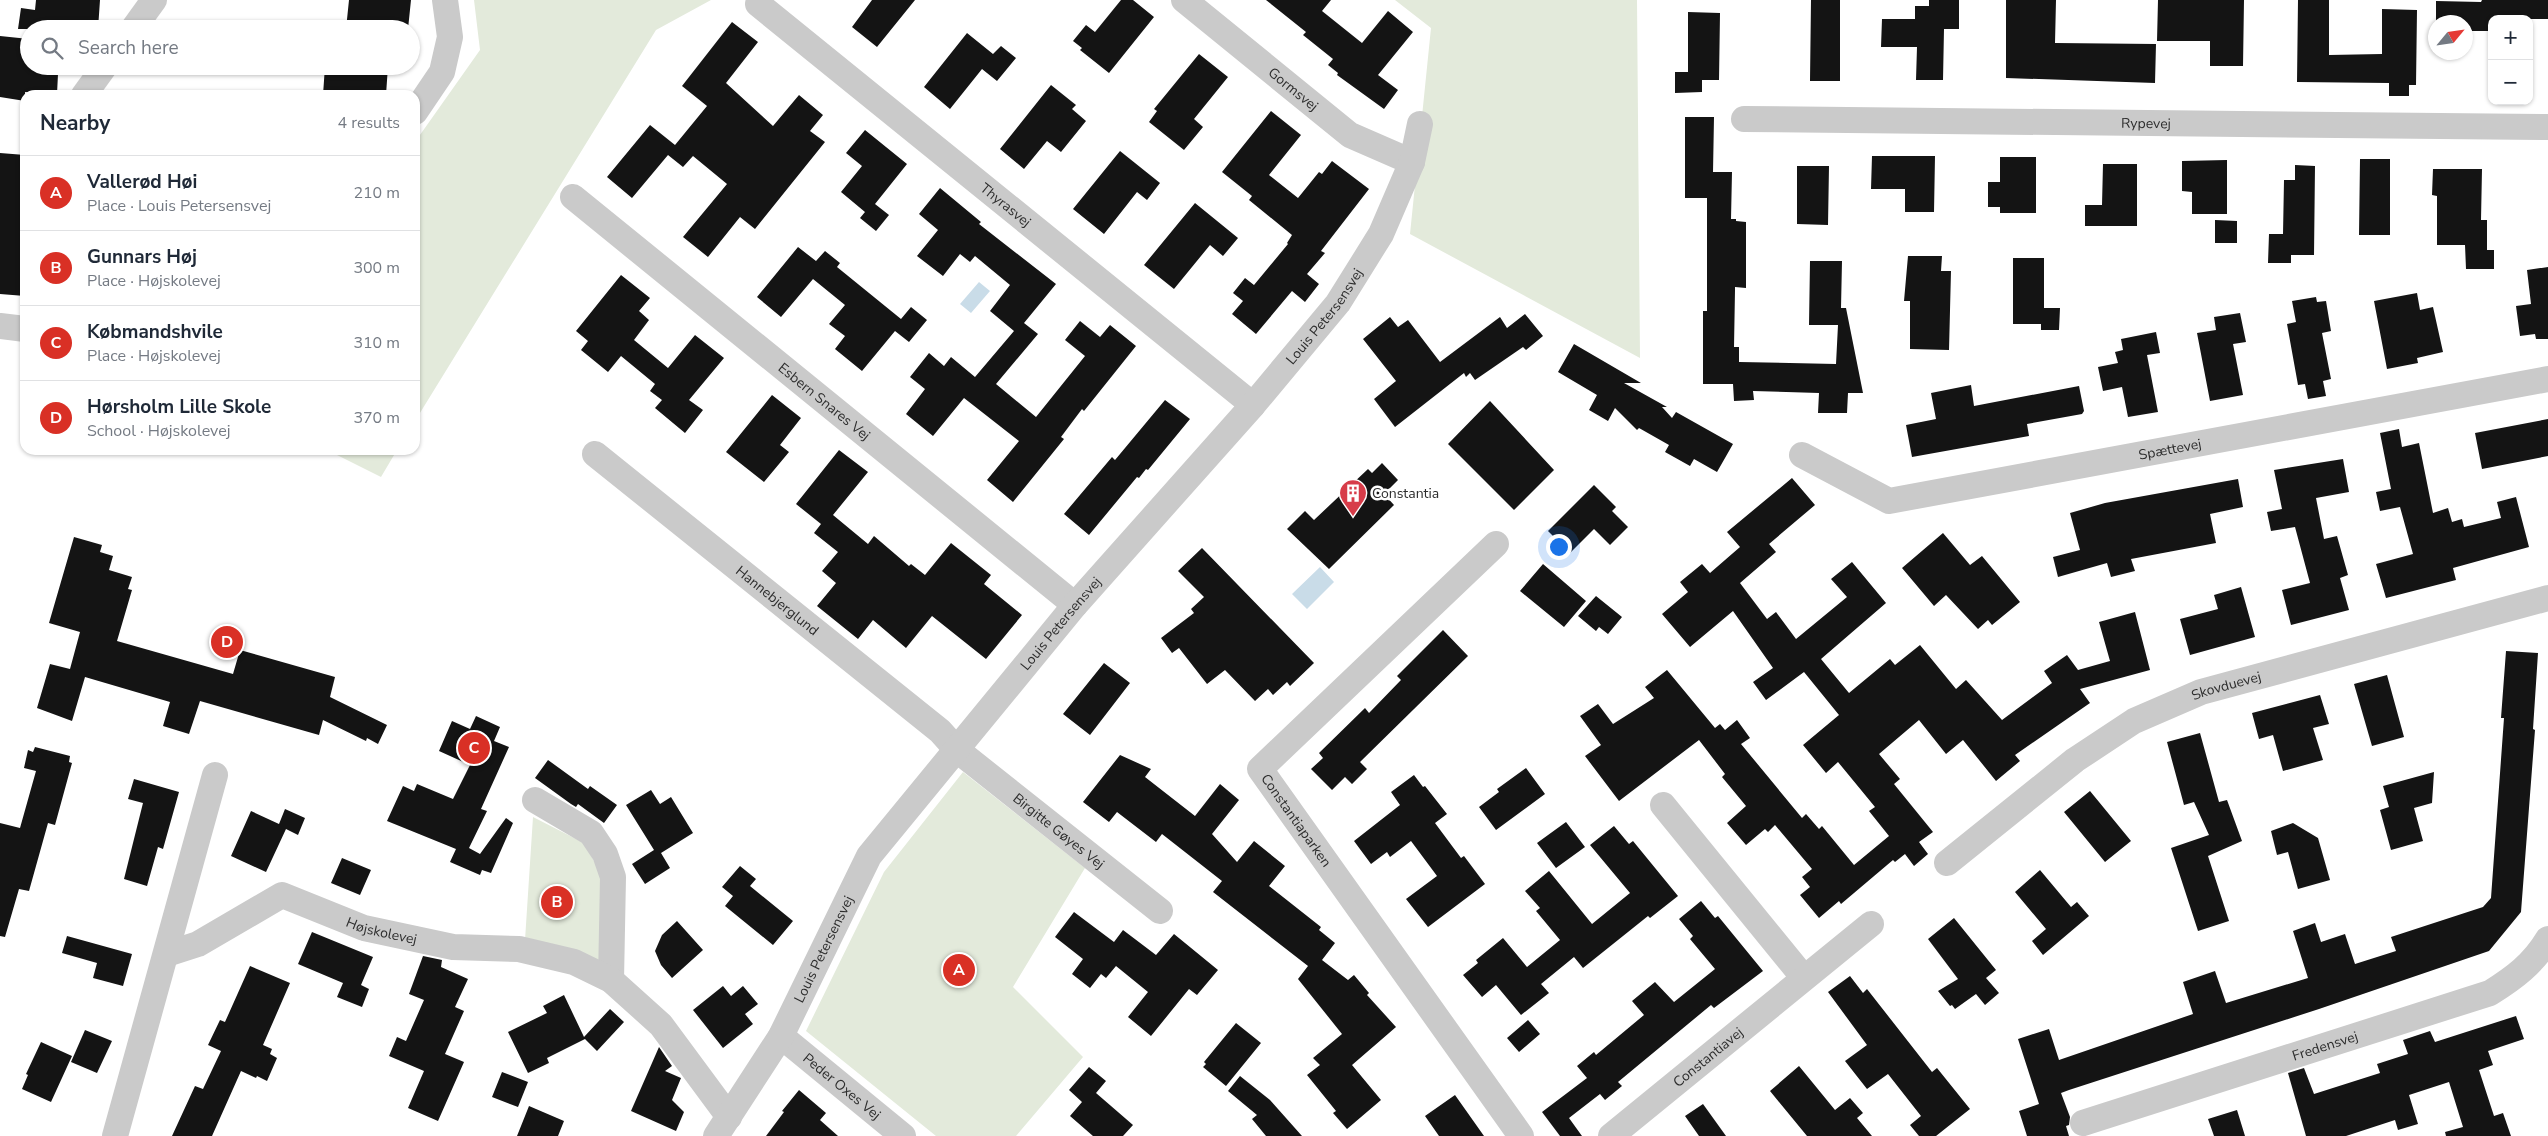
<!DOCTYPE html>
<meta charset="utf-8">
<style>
:root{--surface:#fff;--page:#f2f2f3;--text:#1f2937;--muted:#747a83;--line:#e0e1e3;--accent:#d93025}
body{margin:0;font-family:"Nunito Sans",sans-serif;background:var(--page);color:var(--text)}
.controls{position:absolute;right:15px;top:15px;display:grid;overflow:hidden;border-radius:10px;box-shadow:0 1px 4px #0004}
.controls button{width:45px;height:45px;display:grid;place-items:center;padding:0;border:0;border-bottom:1px solid var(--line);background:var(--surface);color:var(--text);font:25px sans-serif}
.compass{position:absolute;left:2428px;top:15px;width:45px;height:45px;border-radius:50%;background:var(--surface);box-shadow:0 1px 4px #0004;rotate:61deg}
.you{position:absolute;left:1558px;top:546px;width:18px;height:18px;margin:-12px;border:4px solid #fff;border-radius:50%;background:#1a73e8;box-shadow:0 0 0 8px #1a73e833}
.badge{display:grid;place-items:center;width:32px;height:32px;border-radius:50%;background:var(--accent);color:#fff;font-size:16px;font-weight:700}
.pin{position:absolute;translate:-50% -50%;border:2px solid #fff;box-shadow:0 1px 5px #0006}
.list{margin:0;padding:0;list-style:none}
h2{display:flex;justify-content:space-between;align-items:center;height:65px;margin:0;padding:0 20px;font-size:21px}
h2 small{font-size:16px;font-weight:400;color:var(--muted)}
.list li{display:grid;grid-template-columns:32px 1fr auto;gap:15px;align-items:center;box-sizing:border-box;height:75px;padding:0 20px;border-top:1px solid var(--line)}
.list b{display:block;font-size:19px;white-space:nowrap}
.list p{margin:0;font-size:16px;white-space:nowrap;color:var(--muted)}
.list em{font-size:16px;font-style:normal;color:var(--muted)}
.icon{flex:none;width:28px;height:28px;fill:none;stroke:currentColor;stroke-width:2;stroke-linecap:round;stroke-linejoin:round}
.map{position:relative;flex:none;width:2548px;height:1136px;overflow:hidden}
.search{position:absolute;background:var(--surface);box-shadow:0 1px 4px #0004;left:20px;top:20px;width:400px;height:55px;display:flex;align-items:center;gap:12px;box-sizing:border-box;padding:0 18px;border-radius:28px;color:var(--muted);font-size:19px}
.panel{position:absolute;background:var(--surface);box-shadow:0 1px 4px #0004;left:20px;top:90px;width:400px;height:365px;border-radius:15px}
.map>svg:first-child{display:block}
</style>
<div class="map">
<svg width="2548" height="1136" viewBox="0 0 2548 1136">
<rect width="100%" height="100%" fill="#fff"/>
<path fill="#e3eadb" d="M474,0H711L656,30L415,421V142L480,50Z
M1395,0H1637L1640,358L1410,234L1431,28Z
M327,450H397L381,477Z
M963,772L1085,868L1013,987L1083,1057L1016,1136H936L806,1031L884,872Z
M533,817L584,843L604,879L603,962L525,940Z"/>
<path fill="#c9dce8" d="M979,282L990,291L971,313L960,304Z
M1320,567L1334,582L1307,609L1292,594Z"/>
<path fill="#141414" d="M36,0H100L98,29H18L21,8L35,10Z
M349,0H411L408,29H346Z
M872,0H915L877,47L852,27Z
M1121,0H1133L1154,17L1109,73L1080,50L1082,48L1073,41L1086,25L1095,32Z
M1266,0H1331L1322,11L1362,43L1388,11L1413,32L1378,75L1398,90L1384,109L1337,75L1338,73L1328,65L1333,59L1303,35L1306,32Z
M1811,0H1840V81H1810Z
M1929,0H1959V29H1944L1943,80H1916L1917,47H1881L1882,19H1915V6H1929Z
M2006,0H2056L2055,43L2156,44L2155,83L2006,78Z
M2158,0H2244L2243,66H2210V41H2157Z
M2298,0H2329V55L2382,54V9L2417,10L2416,85H2409V96H2389V83L2297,82Z
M2482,0H2548V19H2492V31H2466V22H2436V1L2481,2Z
M1688,12L1720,13L1719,80H1702V92L1675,93V72H1688Z
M732,22L758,42L726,83L773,126L799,95L823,115L810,131L825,142L755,229L740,217L708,257L683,237L727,184L693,156L683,167L668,155L632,198L607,177L650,125L675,145L707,106L682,86Z
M967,33L993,54L1001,46L1016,58L997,81L982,69L950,109L924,87Z
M0,36L29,39V66H37V72L58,74L57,94L25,92V101L0,97Z
M1199,54L1228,77L1194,119L1203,127L1184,150L1149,122L1157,111L1154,109Z
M325,66H388L386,95H323Z
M1051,85L1076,105L1072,109L1086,121L1061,152L1047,141L1024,169L1000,149Z
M1271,111L1301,135L1269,175L1298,198L1319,172L1322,174L1332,161L1369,189L1321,251L1325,253L1307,274L1319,284L1305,302L1292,291L1256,334L1232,314L1243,301L1233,293L1245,278L1254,285L1288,244L1287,243L1292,235L1249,200L1252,196L1222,172Z
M1685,117H1714L1713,172H1732L1731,219H1736V221L1746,222V288L1735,287V290L1734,347H1739V362L1836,364L1838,325H1809L1810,261H1842L1841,308H1846L1863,393H1848L1847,413H1818L1819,393L1753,391L1754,400L1734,401L1733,384H1703V311H1707V198H1685Z
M865,130L907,164L875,204L889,215L876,231L860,218L865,212L841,192L862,166L846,153Z
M1120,151L1160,183L1147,200L1137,192L1104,234L1073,209Z
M0,153L25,155V296L0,294Z
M1872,156H1935L1934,212H1905V189H1871Z
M2000,157H2036V213H2000V207H1988V182H2000Z
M2360,159H2390V235H2359Z
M2227,160V214H2192V192L2182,191V161Z
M2103,164H2137V226H2085V205H2102Z
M2295,165L2315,166L2314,255H2291V263H2268L2269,234H2283L2284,180H2295Z
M1797,166H1829L1828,225L1797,224Z
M2433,169H2482L2481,220H2487V250H2494V269H2466L2465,245H2437V196L2432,195Z
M940,188L981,222L979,224L1056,284L1024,323L1038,334L996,384L1036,417L1085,356L1065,340L1080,321L1100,337L1110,325L1136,346L1084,411L1082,409L1061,437L1064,439L1013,502L987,480L1019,441L964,398L933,436L906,414L925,389L910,377L929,353L944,366L951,357L975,377L1014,331L990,311L1010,285L975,256L970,262L960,254L943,276L917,256L938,230L919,214Z
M1195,203L1238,238L1223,256L1210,245L1174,289L1144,265Z
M2215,220L2237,221V243H2215Z
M798,247L816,261L825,251L840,263L837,267L901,319L911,307L927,320L909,342L895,331L862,371L835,349L845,336L829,324L845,305L813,279L781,317L757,297Z
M1908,256H1942L1941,271H1951L1949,350L1910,349V301H1904Z
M2013,258H2044V308H2060L2059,330H2041V324H2013Z
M2548,267V339H2536L2535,334L2520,336L2516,306L2531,304L2527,270Z
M621,275L650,298L639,311L649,320L634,340L668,368L695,335L724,358L689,400L703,410L685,433L655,408L662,400L650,391L655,384L621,356L608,372L581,350L588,341L576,331Z
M2417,293L2420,310L2433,307L2443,352L2417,358L2418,363L2387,369L2374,301Z
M2316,297L2317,302L2326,301L2331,331L2322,333L2331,379L2323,381L2326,396L2308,399L2305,384L2298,385L2287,324L2296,322L2292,301Z
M2240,313L2246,342L2233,344L2243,395L2210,401L2197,333L2216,330L2214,317Z
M1525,314L1543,336L1526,350L1523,347L1475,380L1470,373L1466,377L1464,373L1395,427L1374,399L1396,381L1363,339L1390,317L1398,327L1408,320L1440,362L1500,317L1507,328Z
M2156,332L2160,353L2147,355L2158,412L2128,417L2122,387L2103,391L2098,367L2118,363L2115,352L2123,350L2121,339Z
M1574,344L1641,383H1624L1667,407H1662L1672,418L1676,412L1733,444L1717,472L1694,459L1690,466L1665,452L1669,445L1639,428L1637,430L1615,408L1608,421L1589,410L1597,395L1558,372Z
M1971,385L1974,406L2079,386L2084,411L2082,414L2027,424L2029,436L1912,457L1906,425L1936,419L1931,393Z
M772,395L801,418L780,445L789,452L764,482L726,452Z
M1165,400L1190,419L1148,470L1146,469L1139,478L1137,477L1089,535L1064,514L1112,457L1115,460Z
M1490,401L1554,470L1514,510L1448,444Z
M2548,419V456L2482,469L2475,433Z
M2399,429L2402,447L2419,443L2433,513L2448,508L2452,522L2462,519L2464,527L2501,518L2497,502L2516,497L2529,547L2453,568L2456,580L2386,598L2376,564L2413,554L2400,507L2380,511L2376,492L2391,489L2380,433Z
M839,450L868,472L833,515L868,544L874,536L909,566L911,564L925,575L951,543L991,575L984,584L1022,615L986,659L932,616L906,648L873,620L858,639L817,606L836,583L822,571L838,552L814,533L821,524L796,504Z
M2343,459L2349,492L2316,498L2324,539L2337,536L2348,575L2340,578L2349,610L2291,625L2282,590L2310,583L2295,527L2271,531L2267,512L2282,509L2274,470Z
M1382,463L1398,480L1384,494L1394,505L1329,569L1287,529L1305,511L1314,520L1368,469L1372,473Z
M1792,478L1815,505L1769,544L1776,552L1740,583L1767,619L1776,612L1796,639L1847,597L1831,579L1852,562L1886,603L1821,659L1849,693L1890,659L1895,665L1920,645L1956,689L1966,680L2002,720L2052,683L2044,671L2067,655L2078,670L2110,661L2099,622L2135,612L2150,670L2080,689L2090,703L2015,755L2020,761L1996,781L1963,740L1946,754L1919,720L1879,754L1900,779L1894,784L1933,832L1919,842L1928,854L1914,866L1905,854L1895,862L1893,860L1841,904L1839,901L1819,918L1800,895L1810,887L1802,877L1812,869L1775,825L1768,832L1765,829L1746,845L1727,823L1746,806L1722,777L1725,774L1699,740L1619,801L1585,756L1601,745L1580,716L1598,704L1613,724L1654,698L1645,687L1667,670L1715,728L1720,724L1725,730L1737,720L1750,738L1741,744L1802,818L1806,814L1819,829L1822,826L1854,865L1889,836L1869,811L1875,807L1838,762L1826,773L1803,745L1839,715L1804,672L1766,700L1753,682L1773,668L1733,611L1690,647L1662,614L1688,592L1680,582L1702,564L1710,573L1740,547L1727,532Z
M2238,479L2243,507L2210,514L2216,543L2131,559L2135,571L2111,577L2107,563L2058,577L2053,557L2080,550L2070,513L2105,503Z
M1594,485L1616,507L1612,511L1628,527L1610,545L1594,529L1570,553L1548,531Z
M1943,533L1970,565L1982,556L2020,602L1992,625L1988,620L1978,629L1946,595L1934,606L1902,568Z
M74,537L102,545L100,552L113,556L109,570L132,577L128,589L132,590L117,641L233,674L240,650L335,677L330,697L387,725L378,744L367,738L366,741L323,720L319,735L200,701L189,734L163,726L170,702L85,677L72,721L37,708L50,664L70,669L80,632L49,623Z
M1202,548L1314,663L1290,686L1287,682L1273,695L1268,689L1255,701L1225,670L1207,684L1179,648L1172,653L1161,638L1194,613L1191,609L1204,597L1178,571Z
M1543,564L1586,601L1564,627L1520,591Z
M2241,587L2255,637L2190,655L2180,619L2218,609L2214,595Z
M1596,596L1622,617L1608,634L1599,627L1596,631L1578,616Z
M1443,630L1468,656L1360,762L1367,769L1352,784L1345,777L1332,790L1311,769L1323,758L1319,753L1365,708L1369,713L1401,680L1397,676Z
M2506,651L2538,653L2533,729L2535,730L2521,912L2489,951L2319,1009L2069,1090L2061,1093L2070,1117L2069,1125L2066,1126L2069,1136H2027L2019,1111L2039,1104L2018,1039L2049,1029L2059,1060L2193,1014L2183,982L2215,971L2226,1003L2308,978L2293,931L2315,923L2321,942L2345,934L2355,964L2396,951L2391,937L2483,907L2491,898L2504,718H2501Z
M1104,663L1130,683L1090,735L1063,714Z
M2387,675L2404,737L2372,746L2354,684Z
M2320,695L2329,724L2313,728L2323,760L2283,771L2273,735L2259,739L2252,713Z
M476,716L500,727L494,741L509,747L481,809L487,811L469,848L480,854L506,818L513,823L491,873L482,870L480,875L450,862L456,849L387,821L403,786L414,791L417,784L453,799L470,765L439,751L452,721L470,729Z
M2200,733L2219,802L2227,800L2242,841L2208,856L2229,921L2198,931L2171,848L2209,835L2194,802L2184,805L2167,742Z
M35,747L70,756L69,762L72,763L55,825L48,823L29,891L19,889L5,937L0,936V823L20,828L36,771L24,768L28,750L33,752Z
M1120,755L1151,769L1145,777L1195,816L1220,784L1239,800L1212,834L1237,862L1254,841L1285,866L1269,886L1321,927L1319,930L1335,943L1322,960L1348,980L1354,975L1369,993L1367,995L1396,1027L1352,1065L1381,1100L1347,1129L1333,1113L1336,1111L1307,1075L1320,1065L1313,1058L1342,1034L1298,979L1308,966L1213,892L1222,881L1162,834L1156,842L1117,812L1109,822L1083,802Z
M548,760L588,789L590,786L617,805L604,823L578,804L576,807L571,804L535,778Z
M1526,768L1545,794L1496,830L1479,807L1499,792L1497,789Z
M2434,772L2432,803L2414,808L2423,841L2391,850L2380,810L2389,807L2383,786Z
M1414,775L1423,787L1425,786L1447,814L1435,823L1461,858L1464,856L1485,884L1428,927L1406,899L1437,876L1411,841L1390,857L1387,852L1371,864L1354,841L1400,805L1391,792Z
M134,779L179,792L163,849L158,847L147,886L124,879L143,803L128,799Z
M651,790L660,804L671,797L693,833L661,853L670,868L645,884L632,864L654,850L626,805Z
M2090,791L2131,841L2105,862L2064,812Z
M285,809L305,818L298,835L286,829L266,872L231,856L251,811L279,824Z
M1566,822L1585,847L1556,868L1537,843Z
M2293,823L2318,838L2330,880L2298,889L2288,852L2277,855L2271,831Z
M1614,826L1629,844L1633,841L1678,896L1650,918L1648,916L1583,968L1574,957L1541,984L1549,993L1521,1015L1496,985L1482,997L1463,975L1478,963L1476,960L1503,938L1527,967L1560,940L1536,911L1540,908L1525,891L1549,871L1592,924L1630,893L1590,845Z
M342,858L371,870L360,895L331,883Z
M740,866L756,879L750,886L793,921L773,945L725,906L733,896L722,887Z
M2040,870L2071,907L2077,902L2089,916L2043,955L2032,941L2046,929L2015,892Z
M1701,901L1715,918L1718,916L1763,971L1714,1008L1711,1005L1618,1082L1622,1086L1605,1100L1600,1094L1569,1118L1582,1136H1560L1542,1112L1587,1078L1577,1066L1594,1052L1596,1055L1644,1015L1632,1001L1655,982L1674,1002L1715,969L1690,939L1693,936L1679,919Z
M1074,912L1114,942L1123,930L1156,955L1174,934L1218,970L1197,995L1189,989L1151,1036L1128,1017L1148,992L1116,966L1106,978L1101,974L1090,988L1072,974L1083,959L1055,937Z
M1954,918L1996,970L1986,978L1999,993L1985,1005L1976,994L1955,1009L1952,1005L1950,1006L1938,991L1958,979L1928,939Z
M677,921L703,950L672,978L661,965L655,951L662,935Z
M312,932L373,957L361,985L369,989L362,1007L337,997L343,983L298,964Z
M67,936L132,954L123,986L93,978L97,963L62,953Z
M423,956L442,960L441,967L468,979L455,1007L464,1011L445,1054L464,1062L438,1121L408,1108L424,1071L389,1056L397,1037L406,1041L424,1000L409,994Z
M250,966L290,983L263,1045L272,1049L270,1054L277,1058L267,1081L257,1076L256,1078L241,1071L212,1136H172L195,1086L203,1089L221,1051L208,1045L220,1020L225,1022Z
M1850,976L1863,993L1867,989L1932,1072L1937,1068L1970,1109L1936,1136H1919L1910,1125L1921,1116L1888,1074L1867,1089L1845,1061L1867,1045L1828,992Z
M723,986L731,996L743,986L758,1004L745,1014L753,1024L723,1048L693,1010Z
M564,995L584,1037L610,1009L624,1022L597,1051L585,1039L547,1058L549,1063L528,1073L508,1032L547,1013L543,1006Z
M2516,1016L2524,1039L2488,1051L2493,1065L2479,1070L2494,1116L2503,1113L2511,1136H2446L2445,1132L2463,1127L2449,1082L2409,1095L2418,1124L2398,1130L2395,1120L2346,1136H2306L2288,1073L2304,1068L2314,1094L2380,1073L2377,1064L2408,1054L2403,1040L2430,1031L2435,1042Z
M1528,1020L1540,1034L1519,1052L1507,1038Z
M1236,1023L1261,1043L1226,1086L1203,1067L1206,1064L1204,1062Z
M85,1030L112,1041L97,1073L71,1062Z
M41,1042L72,1056L51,1102L22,1089L28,1075L26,1074Z
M659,1047L672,1066L665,1071L681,1078L672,1100L684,1112L676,1131L631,1111Z
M1799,1066L1835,1110L1850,1098L1863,1113L1857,1118L1872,1136H1807L1770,1091Z
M1089,1067L1106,1081L1096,1093L1133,1125L1123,1136H1093L1070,1116L1082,1102L1069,1090Z
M502,1072L528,1082L518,1107L492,1097Z
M1240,1076L1270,1100L1302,1136H1266L1252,1119L1257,1115L1228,1091Z
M799,1090L826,1113L820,1120L838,1136H766L784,1112L782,1111Z
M1455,1095L1484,1136H1439L1425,1116Z
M1703,1104L1726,1136H1699L1685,1116Z
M529,1106L564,1121L558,1136H517Z
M2237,1110L2245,1136H2214L2208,1119Z"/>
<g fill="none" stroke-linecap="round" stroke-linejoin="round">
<g stroke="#cacaca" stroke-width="26">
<path id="s1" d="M1184,0L1350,135L1412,162"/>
<path id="s2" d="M758,4L1253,405"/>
<path d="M133,29L154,0"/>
<path d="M84,95L105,66"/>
<path d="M415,112L442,72L450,37L445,0"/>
<path id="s3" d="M1744,119L2548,127"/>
<path id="s4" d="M573,197L1075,605"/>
<path d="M0,326L25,329"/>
<path id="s5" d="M595,454L940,731L957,750L1160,911"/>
<path id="s6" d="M1802,455L1889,501L2548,379"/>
<path id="s7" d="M1496,544L1260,769L1521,1136"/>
<path d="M535,800L591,833L605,854L613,877L611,980"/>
<path d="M1663,805L1804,978"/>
<path id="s8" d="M1947,863L2075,760L2134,721L2201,692L2548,598"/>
<path id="s9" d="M167,954L198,944L282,895L364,928L453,947L519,949L574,962L611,980L661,1025L729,1117"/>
<path id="s10" d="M781,1036L903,1136"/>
<path id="s11" d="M2083,1123L2490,993C2514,978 2533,964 2548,939"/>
<path d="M115,1136L215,775"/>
<path id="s12" d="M716,1136L781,1036L869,856L1075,605L1253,405L1338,303L1381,234L1412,162L1420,124"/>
<path id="s13" d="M1611,1136L1871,924"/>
</g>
</g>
<defs>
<g id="building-pin" transform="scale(1.4375)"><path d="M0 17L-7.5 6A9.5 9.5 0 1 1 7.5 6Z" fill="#d73c49" stroke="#fff"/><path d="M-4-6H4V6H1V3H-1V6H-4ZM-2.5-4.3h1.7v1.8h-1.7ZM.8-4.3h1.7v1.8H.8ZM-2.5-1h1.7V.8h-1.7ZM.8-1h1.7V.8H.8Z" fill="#fff"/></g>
</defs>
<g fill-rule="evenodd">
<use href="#building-pin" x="1353" y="493"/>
</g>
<g text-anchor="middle" stroke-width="5" stroke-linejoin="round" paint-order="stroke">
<g font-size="14" fill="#2d2d2d" stroke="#fff">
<text dy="5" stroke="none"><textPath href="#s1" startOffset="141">Gormsvej</textPath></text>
<text dy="5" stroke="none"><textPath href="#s3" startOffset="402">Rypevej</textPath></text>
<text dy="5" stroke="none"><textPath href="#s2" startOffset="319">Thyrasvej</textPath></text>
<text dy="5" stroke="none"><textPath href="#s12" startOffset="1026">Louis Petersensvej</textPath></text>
<text dy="5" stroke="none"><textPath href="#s4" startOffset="324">Esbern Snares Vej</textPath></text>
<text dy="5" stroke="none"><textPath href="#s6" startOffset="384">Spættevej</textPath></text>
<text dy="5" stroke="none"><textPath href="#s5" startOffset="234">Hannebjerglund</textPath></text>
<text dy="5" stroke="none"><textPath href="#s12" startOffset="621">Louis Petersensvej</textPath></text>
<text dy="5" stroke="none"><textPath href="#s8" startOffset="334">Skovduevej</textPath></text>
<text dy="5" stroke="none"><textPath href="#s7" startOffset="389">Constantiaparken</textPath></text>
<text dy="5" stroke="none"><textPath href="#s5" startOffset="598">Birgitte Gøyes Vej</textPath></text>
<text dy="5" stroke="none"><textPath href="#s9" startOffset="236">Højskolevej</textPath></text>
<text dy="5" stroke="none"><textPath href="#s12" startOffset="216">Louis Petersensvej</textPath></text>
<text dy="5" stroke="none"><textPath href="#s11" startOffset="254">Fredensvej</textPath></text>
<text dy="5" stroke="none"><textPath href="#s13" startOffset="125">Constantiavej</textPath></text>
<text dy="5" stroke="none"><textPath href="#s10" startOffset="79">Peder Oxes Vej</textPath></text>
</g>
<g font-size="14" fill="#2d2d2d" stroke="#fff" text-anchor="start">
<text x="1372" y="498">Constantia</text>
</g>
</g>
</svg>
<div class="controls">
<button>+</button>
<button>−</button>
</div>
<svg class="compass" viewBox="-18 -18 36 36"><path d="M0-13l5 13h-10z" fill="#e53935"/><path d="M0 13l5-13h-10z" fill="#747a83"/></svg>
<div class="you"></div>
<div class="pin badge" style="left:959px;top:970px">A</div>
<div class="pin badge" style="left:557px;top:902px">B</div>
<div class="pin badge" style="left:474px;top:748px">C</div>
<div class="pin badge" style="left:227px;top:642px">D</div>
<div class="search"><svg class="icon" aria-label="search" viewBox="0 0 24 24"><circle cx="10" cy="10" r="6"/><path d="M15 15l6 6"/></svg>Search here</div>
<section class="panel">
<h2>Nearby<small>4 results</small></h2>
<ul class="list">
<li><span class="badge">A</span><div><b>Vallerød Høi</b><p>Place · Louis Petersensvej</p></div><em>210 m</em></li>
<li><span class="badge">B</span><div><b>Gunnars Høj</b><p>Place · Højskolevej</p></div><em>300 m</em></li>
<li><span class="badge">C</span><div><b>Købmandshvile</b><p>Place · Højskolevej</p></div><em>310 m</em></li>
<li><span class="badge">D</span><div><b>Hørsholm Lille Skole</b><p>School · Højskolevej</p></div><em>370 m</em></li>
</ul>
</section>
</div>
